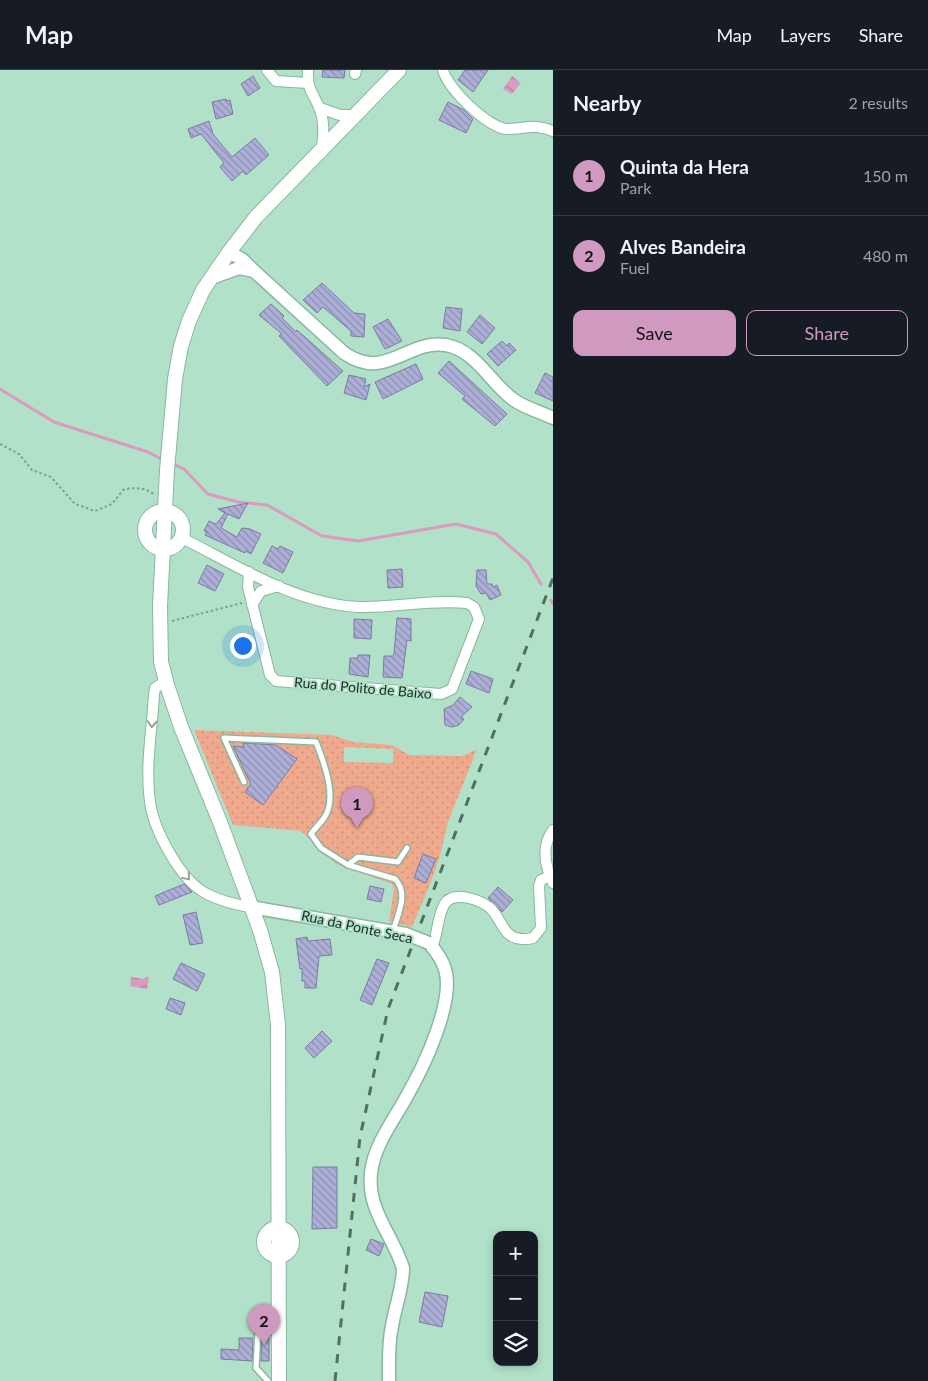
<!DOCTYPE html>
<meta charset="utf-8">
<style>
:root{--surface:#171b24;--page:#242831;--text:#f1f3f6;--muted:#9ea1a6;--line:#363941;--accent:#cf99c0}
body{margin:0;font-family:Lato,sans-serif;background:var(--page);color:var(--text)}
.controls{position:absolute;right:15px;bottom:15px;display:grid;overflow:hidden;border-radius:10px;box-shadow:0 2px 8px #0003}
.controls button{width:45px;height:45px;display:grid;place-items:center;padding:0;border:0;border-bottom:1px solid var(--line);background:var(--surface);color:var(--text);font:25px sans-serif}
.you{position:absolute;left:242px;top:575px;width:18px;height:18px;margin:-12px;border:4px solid #fff;border-radius:50%;background:#1a73e8;box-shadow:0 0 0 8px #1a73e833}
.badge{display:grid;place-items:center;width:32px;height:32px;border-radius:50%;background:var(--accent);color:#111;font-size:16px;font-weight:700}
.pin{position:absolute;translate:-50% -41px;filter:drop-shadow(0 1px 2px #0008)}
.pin::after{content:'';position:absolute;top:26px;width:18px;height:15px;background:inherit;clip-path:polygon(0 0,100% 0,50% 100%)}
.list{margin:0;padding:0;list-style:none}
h2{display:flex;justify-content:space-between;align-items:center;height:65px;margin:0;padding:0 20px;font-size:21px}
h2 small{font-size:16px;font-weight:400;color:var(--muted)}
.list li{display:grid;grid-template-columns:32px 1fr auto;gap:15px;align-items:center;box-sizing:border-box;height:80px;padding:0 20px;border-top:1px solid var(--line)}
.list b{display:block;font-size:19px;white-space:nowrap}
.list p{margin:0;font-size:16px;white-space:nowrap;color:var(--muted)}
.list em{font-size:16px;font-style:normal;color:var(--muted)}
.actions{display:flex;gap:10px;padding:15px 20px}
.actions a{flex:1;padding:11px 0;border:1px solid var(--accent);border-radius:10px;text-align:center;font-size:18px;color:var(--accent)}
.actions .main{background:var(--accent);color:#111}
.icon{flex:none;width:28px;height:28px;fill:none;stroke:currentColor;stroke-width:2;stroke-linecap:round;stroke-linejoin:round}
.map{position:relative;flex:none;width:553px;height:1311px;overflow:hidden}
header{display:flex;align-items:center;gap:30px;box-sizing:border-box;height:70px;padding:0 25px;background:var(--surface);border-bottom:1px solid var(--line)}
header strong{font-size:24px}
nav{display:flex;gap:28px;margin-inline-start:auto;font-size:18px}
main{display:flex}
aside{flex:1;background:var(--surface)}
.map>svg:first-child{display:block}
</style>
<header>
<strong>Map</strong>
<nav><a>Map</a><a>Layers</a><a>Share</a></nav>
</header>
<main>
<div class="map">
<svg width="553" height="1311" viewBox="0 0 553 1311">
<defs>
<pattern id="garden-dots" width="8" height="8" patternUnits="userSpaceOnUse" patternTransform="scale(1.25)"><rect width="8" height="8" fill="#efaa8d"/><path d="M2 2h.1M6 6h.1" fill="none" stroke="#cc9279" stroke-width="1.8" stroke-linecap="round"/></pattern>
<pattern id="water-waves" width="16" height="10" patternUnits="userSpaceOnUse" patternTransform="scale(1.25)"><rect width="16" height="10" fill="#db9ac0"/><path d="M0 5q4-4 8 0t8 0" fill="none" stroke="#b17e9c"/></pattern>
<pattern id="building-back-hatch" width="6" height="6" patternUnits="userSpaceOnUse" patternTransform="scale(1.25)"><rect width="6" height="6" fill="#aeafd8"/><path d="M-1 5l2 2M0 0l6 6M5-1l2 2" fill="none" stroke="#8d8faf"/></pattern>
</defs>
<rect width="100%" height="100%" fill="#b1e1c9"/>
<path fill="url(#garden-dots)" fill-rule="evenodd" d="M194,660L332,665L353,672L392,675L409,685L463,686L477,679L448,752L440,786L429,817L412,857L389,851L394,819L392,814L336,794L301,761L233,755ZM244,671L273,673L297,689L263,735L233,677H244ZM344,677L393,679V693L344,692Z"/>
<path fill="url(#water-waves)" d="M512,6L521,13L512,24L503,19Z
M131,907L144,909L145,907H149L147,919L130,916Z"/>
<g fill="none" stroke-linecap="round" stroke-linejoin="round">
<path stroke="#db9ac0" stroke-width="3" d="M0,319L54,352L148,382L163,390
M171,393L184,399L208,424L238,432L267,435L322,466L358,471L456,454L496,464L528,492L541,514
M551,530L553,534"/>
</g>
<path fill="url(#building-back-hatch)" stroke="#7b7ba2" d="M323,0H345L344,8L322,7Z
M465,0H488L473,22L458,10Z
M253,6L260,18L248,26L241,14Z
M226,29V31L230,30L233,44L216,49L212,32Z
M448,32L464,40L473,49L466,63L439,50Z
M209,51L213,64L232,87L255,68L269,85L246,105L243,101L232,111L220,97L224,93L201,64L191,68L188,59Z
M322,213L354,243L365,244L364,267L351,266V261L323,237L317,243L303,230Z
M271,234L284,246L282,248L296,262L297,260L343,301L327,316L279,266L282,264L259,245Z
M446,237L462,239L460,261L443,258Z
M480,245L495,258L482,274L467,262Z
M388,249L402,271L385,279L373,257Z
M502,271L507,276L509,273L516,280L498,296L487,284Z
M449,291L507,344L495,356L462,329L465,326L438,303Z
M416,294L423,309L383,329L375,312Z
M545,303L553,307V331L535,323Z
M349,305L366,309L364,317L370,314L366,330L344,323Z
M248,433L239,449L228,444L221,458L237,467L242,458L250,459L261,464L251,484L246,481L245,483L205,465L207,462L204,461L209,451L216,454L225,443L218,439Z
M272,476L278,479L280,476L293,482L283,503L263,493Z
M207,495L224,504L215,521L198,513Z
M402,499L403,517L388,518L387,500Z
M477,500H486L487,514H492L493,517L497,515L501,525L490,530L486,523L481,524L476,516Z
M397,548L411,549V571L407,570L402,608L383,607L384,586H393L394,584Z
M354,549L372,550L371,569L354,568Z
M358,585H370L368,607L349,604L350,588H358Z
M471,601L493,609L489,623L466,614Z
M460,627L472,637L461,647L464,649L459,655L452,657L445,655L444,639L453,635Z
M243,673L276,675L297,689L263,735L245,722L251,714L233,676L244,677Z
M423,784L436,789L426,813L414,808Z
M184,814L192,822L159,835L155,826Z
M370,816L384,819L381,832L367,829Z
M498,817L513,830L502,842L488,828Z
M196,842L203,873L190,875L183,845Z
M307,867L308,871L330,869L332,885L319,886L316,918H305V911H302V898L300,899L296,869Z
M377,889L389,893L372,935L360,930Z
M181,893L205,904L197,921L173,909Z
M170,928L185,933L181,945L166,939Z
M322,961L332,971L314,988L305,978Z
M313,1097H337V1158L312,1159Z
M371,1169L384,1174L379,1186L366,1180Z
M425,1222L448,1226L442,1257L419,1252Z
M239,1268H253L252,1291L221,1289V1279L239,1280Z
M262,1268H269V1291H261Z"/>
<g fill="none" stroke-linecap="round" stroke-linejoin="round">
<g stroke="#89b7a1" stroke-width="8">
<path id="service" d="M244,712L224,668L316,672C324,692 338,729 324,748C320,754 315,758 311,764L321,778L348,795
M393,861C398,844 409,823 395,809L348,795L358,787L398,792L407,778
M268,1311L256,1298L258,1260L276,1238"/>
</g>
<g stroke="#89b7a1" stroke-width="12">
<path id="minor" d="M267,0L276,11L308,13
M308,0C307,22 314,23 320,40C325,53 323,66 322,79
M443,0C447,18 488,58 507,59C527,59 533,53 553,61
M355,4L356,0
M320,38L340,45H355
M182,468C238,496 295,534 360,537C395,538 431,529 467,533L474,537L479,549L452,619L441,624L276,611L270,605L248,517L249,502
M252,535L261,521L279,516
M166,611L155,618L154,625C152,660 145,697 150,732C154,761 181,811 207,824C221,831 237,835 251,837
M553,760C541,776 545,796 553,813
M432,877C438,864 437,848 444,835C452,820 478,829 489,837C499,845 501,859 510,865C517,870 524,870 533,868L541,858L539,816L541,810L550,806"/>
</g>
<g stroke="#89b7a1" stroke-width="15">
<path id="tertiary" d="M229,182L243,190L254,201L344,283C386,312 407,269 446,275C477,281 490,313 514,330C525,338 541,342 553,348
M211,208L239,198L254,201
M251,837L406,864
M389,1311C389,1293 388,1274 392,1256C395,1237 403,1218 403,1198C393,1165 367,1141 371,1103C374,1074 395,1049 408,1024C424,996 455,931 445,899C442,889 436,881 429,873"/>
</g>
<g stroke="#89b7a1" stroke-width="16">
<path id="secondary" d="M145 460a19 19 0 1 1 38 0a19 19 0 1 1-38 0Z
M264 1172a14 14 0 1 1 28 0a14 14 0 1 1-28 0Z
M279,1311L278,955L272,902L260,860L220,752L181,657L167,615L161,592L160,536L167,400L175,309L181,276L189,251L203,220L229,182L256,147L399,0"/>
</g>
<path stroke="#7da390" stroke-width="2" stroke-dasharray="2.5 2.5" stroke-linecap="butt" d="M0,374L19,384L32,400L51,407L75,434L95,441L112,434L123,420C134,417 145,417 155,425
M172,551L242,533"/>
<use href="#service" stroke="#fff" stroke-width="5"/>
<use href="#minor" stroke="#fff" stroke-width="10"/>
<use href="#tertiary" stroke="#fff" stroke-width="12"/>
<use href="#secondary" stroke="#fff" stroke-width="14"/>
<path stroke="#527062" stroke-width="3" stroke-dasharray="9 9" stroke-linecap="butt" d="M335,1311L360,1067L388,939L553,508"/>
<g stroke="#89b7a1" stroke-width="15" stroke-linecap="butt">
<path id="tertiary-bridge" d="M406,864L429,873"/>
</g>
<use href="#tertiary-bridge" stroke="#fff" stroke-width="12"/>
</g>
<defs><path id="oneway-chevron" d="M-2-3.5L2.5 0L-2 3.5" fill="none" stroke-width="1.6" stroke-linecap="round" stroke-linejoin="round" transform="scale(1.25)"/></defs>
<g stroke="#979f9c">
<use href="#oneway-chevron" transform="translate(152 654) rotate(93)"/>
<use href="#oneway-chevron" transform="translate(187 807) rotate(50)"/>
</g>
<g text-anchor="middle" stroke-width="4" stroke-linejoin="round" paint-order="stroke">
<g font-size="14" fill="#182a22" stroke="#b1e1c9">
<text transform="translate(363 618) rotate(5)" y="5">Rua do Polito de Baixo</text>
<text transform="translate(357 857) rotate(12)" y="5">Rua da Ponte Seca</text>
</g>
</g>
</svg>
<div class="controls">
<button>+</button>
<button>−</button>
<button><svg class="icon" aria-label="layers" viewBox="0 0 24 24"><path d="M12 4l9 5-9 5-9-5zM3 14l9 5 9-5"/></svg></button>
</div>
<div class="you"></div>
<div class="pin badge" style="left:357px;top:758px">1</div>
<div class="pin badge" style="left:264px;top:1275px">2</div>
</div>
<aside>
<h2>Nearby<small>2 results</small></h2>
<ul class="list">
<li><span class="badge">1</span><div><b>Quinta da Hera</b><p>Park</p></div><em>150 m</em></li>
<li><span class="badge">2</span><div><b>Alves Bandeira</b><p>Fuel</p></div><em>480 m</em></li>
</ul>
<div class="actions"><a class="main">Save</a><a>Share</a></div>
</aside>
</main>
